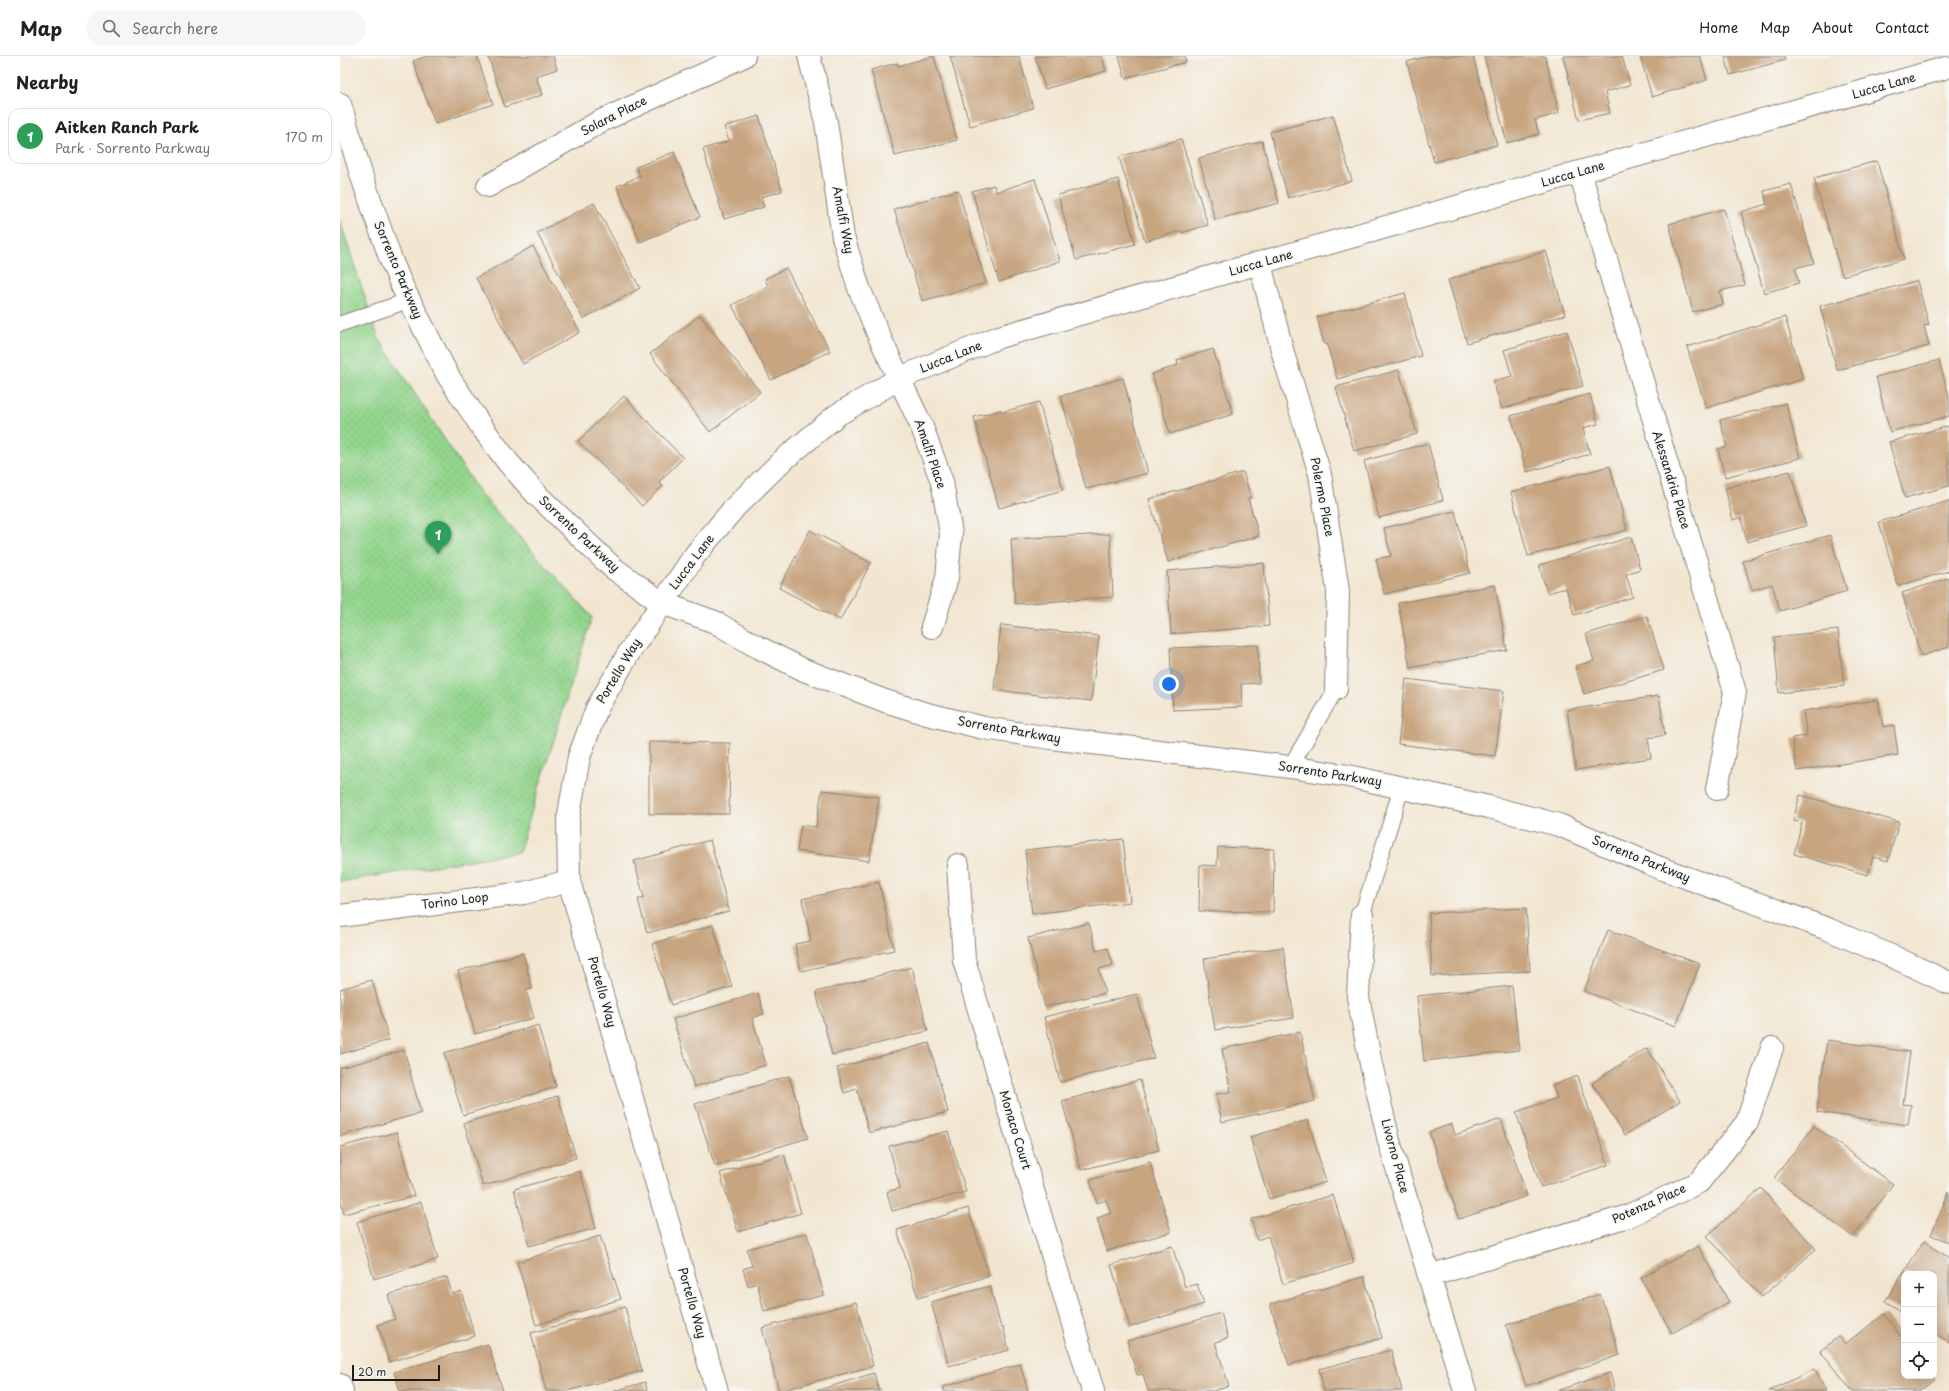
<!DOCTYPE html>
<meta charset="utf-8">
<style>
:root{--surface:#fff;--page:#f6f6f6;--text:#202124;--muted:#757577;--line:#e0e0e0;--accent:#1f6fb2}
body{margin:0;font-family:"Playpen Sans",sans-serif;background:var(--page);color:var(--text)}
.controls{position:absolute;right:12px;bottom:12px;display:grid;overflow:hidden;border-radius:8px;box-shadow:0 4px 16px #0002}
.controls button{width:36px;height:36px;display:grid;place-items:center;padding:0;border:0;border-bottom:1px solid var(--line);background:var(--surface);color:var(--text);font:20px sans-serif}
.scale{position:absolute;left:12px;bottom:10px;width:88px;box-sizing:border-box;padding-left:4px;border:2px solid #1c1c1c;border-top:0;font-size:11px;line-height:14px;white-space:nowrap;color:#1c1c1c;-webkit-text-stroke:3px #f6f6f2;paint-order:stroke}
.you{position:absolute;left:829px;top:628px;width:14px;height:14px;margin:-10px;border:3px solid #fff;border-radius:50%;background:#1a73e8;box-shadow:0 0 0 6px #1a73e833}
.badge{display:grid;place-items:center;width:26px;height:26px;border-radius:50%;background:var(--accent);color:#fff;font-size:13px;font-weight:700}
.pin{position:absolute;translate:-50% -33px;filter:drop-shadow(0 1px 2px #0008)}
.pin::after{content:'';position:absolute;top:21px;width:14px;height:12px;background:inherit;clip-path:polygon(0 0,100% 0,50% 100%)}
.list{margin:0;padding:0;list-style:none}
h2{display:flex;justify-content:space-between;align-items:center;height:52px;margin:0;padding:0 16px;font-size:17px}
h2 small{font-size:13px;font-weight:400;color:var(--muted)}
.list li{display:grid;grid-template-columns:26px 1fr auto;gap:12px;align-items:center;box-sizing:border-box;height:56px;margin:0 8px 8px;padding:0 8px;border:1px solid var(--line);border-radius:12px}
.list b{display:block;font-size:15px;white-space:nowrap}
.list p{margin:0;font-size:13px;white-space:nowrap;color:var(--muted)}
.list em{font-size:13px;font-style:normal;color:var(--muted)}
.icon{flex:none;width:22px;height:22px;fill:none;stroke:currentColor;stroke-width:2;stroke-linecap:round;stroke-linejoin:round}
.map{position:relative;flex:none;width:1609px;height:1335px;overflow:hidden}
header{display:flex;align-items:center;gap:24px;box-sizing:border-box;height:56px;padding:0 20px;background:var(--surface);border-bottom:1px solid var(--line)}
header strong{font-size:19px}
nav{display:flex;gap:22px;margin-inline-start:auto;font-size:14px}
.search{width:280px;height:36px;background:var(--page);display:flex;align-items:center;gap:10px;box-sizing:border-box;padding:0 14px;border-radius:22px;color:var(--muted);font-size:15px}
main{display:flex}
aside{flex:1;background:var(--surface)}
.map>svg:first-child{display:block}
</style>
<header>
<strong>Map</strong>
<div class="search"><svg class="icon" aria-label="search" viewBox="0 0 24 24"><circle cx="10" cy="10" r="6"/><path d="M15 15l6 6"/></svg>Search here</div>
<nav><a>Home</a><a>Map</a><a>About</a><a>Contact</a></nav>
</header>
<main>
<aside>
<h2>Nearby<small></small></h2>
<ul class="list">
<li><span class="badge" style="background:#2e9e5b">1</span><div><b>Aitken Ranch Park</b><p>Park · Sorrento Parkway</p></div><em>170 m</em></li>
</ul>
</aside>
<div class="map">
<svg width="1609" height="1335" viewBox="0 0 1609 1335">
<defs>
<pattern id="park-dots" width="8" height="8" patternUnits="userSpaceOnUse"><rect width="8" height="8" fill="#93d58d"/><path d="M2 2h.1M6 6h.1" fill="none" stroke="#7eb679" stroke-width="1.8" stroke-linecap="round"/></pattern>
</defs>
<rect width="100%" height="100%" fill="#f6f6f2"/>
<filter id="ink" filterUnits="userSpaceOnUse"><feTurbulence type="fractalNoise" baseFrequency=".025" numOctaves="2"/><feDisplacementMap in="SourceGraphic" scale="8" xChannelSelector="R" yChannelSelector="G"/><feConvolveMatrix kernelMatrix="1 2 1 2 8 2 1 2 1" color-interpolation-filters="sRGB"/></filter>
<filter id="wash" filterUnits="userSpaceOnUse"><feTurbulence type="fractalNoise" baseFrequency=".012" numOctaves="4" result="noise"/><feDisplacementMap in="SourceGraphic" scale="16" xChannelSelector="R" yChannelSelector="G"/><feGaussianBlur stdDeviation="0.9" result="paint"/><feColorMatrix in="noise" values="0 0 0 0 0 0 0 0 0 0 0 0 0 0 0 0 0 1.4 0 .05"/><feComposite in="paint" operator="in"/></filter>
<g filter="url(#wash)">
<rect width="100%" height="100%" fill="#f2e6d1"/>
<path fill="url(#park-dots)" stroke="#587854" d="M0,165L38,281L139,436L252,561L179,796L0,826Z"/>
<g id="blocks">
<path fill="#c8a581" d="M87,0H137L153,48L95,68L73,5Z
M148,0H213L217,13L196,20L202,39L165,51Z
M594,0L617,84L555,100L531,14L557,7L558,10Z
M610,0H679L693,52L630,70Z
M695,0H762L766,15L705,33Z
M779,0H845L846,6L785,22Z
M1088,0H1133L1157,89L1094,106L1067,6Z
M1144,0H1205L1219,57L1195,64L1199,78L1167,87Z
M1223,0H1282L1290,29L1265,36L1270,57L1239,64Z
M1300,0H1360L1367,24L1312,41Z
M1385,0H1444L1445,4L1390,19Z
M993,59L1012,125L948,142L930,76Z
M419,60L442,135L421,141L424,151L384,163L363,93L389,85L384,71Z
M841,83L868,169L841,177V175L805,185L779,101Z
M922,85L939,147L875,164L859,102Z
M334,96L360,161L300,186L277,130L300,120L296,111Z
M1537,105L1564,203L1502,220L1474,122Z
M695,123L720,205L659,226L632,135L654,129L656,136Z
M778,123L795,188L736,204L718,139Z
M1451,128L1474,207L1455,212L1459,227L1424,237L1401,156L1427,148L1424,135Z
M618,134L646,227L582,245L554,153Z
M254,147L300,232L243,263L197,177Z
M1384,153L1405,229L1380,235L1383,248L1353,256L1329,168Z
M193,190L240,276L183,308L136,222Z
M1206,195L1225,259L1127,287L1108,224Z
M446,212L490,295L431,324L392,249L428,230L425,223Z
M1577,225L1589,269L1584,270L1589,290L1497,314L1480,250Z
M1065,237L1081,300L997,323L987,288H984L977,261Z
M360,259L420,336L370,376L310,298Z
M1445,261L1463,323L1366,352L1347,291Z
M1227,275L1243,330L1162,353L1153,325L1172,320L1164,294Z
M873,293L893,358L830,378L812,318L838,309L837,304Z
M1599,304L1609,341V360L1550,376L1536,321Z
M1059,314L1077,378L1014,395L996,331Z
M783,322L808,417L746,433L721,340Z
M1250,338L1258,368L1243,372L1250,398L1187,416L1171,360Z
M284,340L343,402L319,426L323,430L302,450L238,385Z
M699,346L723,434L659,452L634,361L661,354L662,356Z
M1446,347L1460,402L1385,421L1378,393L1387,391L1380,364Z
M1609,370V430L1565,442L1549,386Z
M1088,387L1103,444L1039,462L1024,405Z
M1270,410L1287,474L1188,500L1171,436Z
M1450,415L1466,470L1407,486L1401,461L1393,464L1385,432Z
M903,416L911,441L908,442L919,480L828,506L809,443Z
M1609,445V515L1558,530L1539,466Z
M1115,455L1130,517L1044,538L1036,503L1051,500L1044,472Z
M470,474L531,507L500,564L439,532Z
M770,478L773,541L675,548L671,483Z
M1490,479L1507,535L1440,555L1432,528L1412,534L1403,505Z
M1291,481L1300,513L1286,518L1293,541L1234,559L1226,532L1207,537L1199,509Z
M924,507L929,570L831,578L827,515Z
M1609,522V591L1581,600L1562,537Z
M1155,529L1167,594L1070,612L1058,547Z
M1307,560L1324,614L1244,638L1235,610L1254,605L1246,578Z
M661,569L759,580L751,645L654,634Z
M1498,574L1504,630L1439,637L1434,581Z
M918,589L919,627L901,628L902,651L833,654L830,592Z
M1066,623L1164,635L1155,700L1058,688Z
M1319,640L1325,679L1308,682L1311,702L1236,714L1227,654Z
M1538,644L1543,671L1554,669L1558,699L1457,715L1452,682L1467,680L1463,655Z
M309,686L390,687L389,758H309Z
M482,734L539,741L529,805L457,795L461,769L476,771Z
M1460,739L1559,766L1548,805L1533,801L1528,819L1454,798L1462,767L1453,765Z
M783,783L790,846L692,858L685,794Z
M370,784L389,855L307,877L298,843L304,841L294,805Z
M878,791L934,793L933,856L859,855L860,809L877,810Z
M539,826L554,894L461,915L455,888L471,885L462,843Z
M1186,852L1190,915L1092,920L1089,857Z
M749,867L756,895L768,892L773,909L759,913L765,937L705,951L688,882Z
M373,869L392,931L331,949L312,888Z
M1268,874L1360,908L1336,970L1244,935Z
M943,891L954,962L875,974L864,903Z
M183,897L192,933L186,934L194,962L135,978L118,915Z
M572,911L588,975L492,999L476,936Z
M32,924L49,984L0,998V933Z
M1172,930L1179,994L1084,1005L1077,940Z
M418,937L424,958L412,962L426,1009L354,1031L333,963Z
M797,938L814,1002L720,1026L704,961Z
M198,969L216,1031L123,1059L104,997Z
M960,976L975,1045L882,1066L876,1038L891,1036L882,993Z
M1487,984L1570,996L1563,1048L1571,1049L1568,1069L1477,1056Z
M589,987L608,1056L529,1077L517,1033L504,1037L497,1012Z
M1307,992L1340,1045L1285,1079L1252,1027Z
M64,994L81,1057L0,1080V1012Z
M449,1020L468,1082L375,1110L355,1048Z
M1238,1020L1268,1109L1201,1131L1176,1056L1217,1042L1212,1029Z
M800,1024L819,1094L741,1114L722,1045Z
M218,1040L236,1102L143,1130L124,1067Z
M1161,1063L1187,1140L1119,1163L1089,1076L1112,1068L1115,1079Z
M968,1064L986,1126L929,1143L910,1081Z
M1474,1070L1553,1128L1513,1181L1434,1122Z
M608,1075L626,1136L552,1155L547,1136L560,1132L549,1090Z
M57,1076L74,1140L4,1158L0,1143V1091Z
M444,1098L461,1157L398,1176L380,1117Z
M810,1106L831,1176L767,1195L757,1162L771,1157L766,1144L757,1147L750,1124Z
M240,1115L256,1172L189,1190L174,1133Z
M1421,1132L1476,1193L1422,1241L1367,1180Z
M1609,1135V1186L1591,1179Z
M993,1139L1014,1207L943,1228L928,1180L917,1184L911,1163Z
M81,1146L98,1203L34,1223L17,1166Z
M628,1152L649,1220L578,1242L557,1174Z
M467,1177L484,1239L424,1255L417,1227L408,1230L403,1213L412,1210L407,1193Z
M260,1180L281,1243L196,1269L177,1206Z
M1584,1185L1609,1202V1286L1594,1277V1218H1564V1257L1545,1245Z
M832,1190L845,1231L857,1228L864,1248L790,1271L771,1209Z
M1358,1190L1389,1246L1332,1277L1301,1222Z
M107,1221L112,1238L121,1235L135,1280L49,1306L38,1269L55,1263L48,1239Z
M1024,1221L1042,1282L949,1309L930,1248Z
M650,1230L661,1272L663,1271L669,1294L609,1310L591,1246Z
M1260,1238L1280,1299L1186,1330L1166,1269Z
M516,1246L533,1310L439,1335L422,1272Z
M285,1251L302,1315L227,1335H206L191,1277Z
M881,1257L888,1282L875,1286L889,1330L873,1335H808L803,1318L797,1319L787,1285Z
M1544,1258L1564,1285V1320H1591L1594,1323L1578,1335H1512L1480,1295L1499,1280L1505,1288Z
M148,1288L163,1335H60L54,1316Z
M1051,1294L1062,1335H984L979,1313Z
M680,1308L688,1335H604L603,1331Z
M1475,1313L1486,1335H1429Z
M534,1317L539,1335H476Z
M1270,1317L1275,1335H1216Z
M305,1326L307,1335H274Z"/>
</g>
</g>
<g filter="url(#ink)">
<use href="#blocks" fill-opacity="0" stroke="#878176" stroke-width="1"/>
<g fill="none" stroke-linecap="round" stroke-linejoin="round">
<g stroke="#878176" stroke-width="17">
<path id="service" d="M0,268L70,244
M950,711L996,633
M1022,859L1062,730"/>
</g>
<g stroke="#878176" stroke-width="24">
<path id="minor" d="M469,0L486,66L503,181L519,232L539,280L582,371L602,426L611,477L607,522L592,571
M1240,116L1395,636L1377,733
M148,130L259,66L404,0
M920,208L944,301L980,418L998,535L996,633
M618,809L624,904L753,1335
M1022,859L1018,941L1031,1008L1049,1085L1089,1220L1125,1335
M0,860L184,837L229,825
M1089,1220L1288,1160L1359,1126L1407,1066L1432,992
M0,1329L2,1335
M377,1335L229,825L228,764L239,701L257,652L290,595L355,499L395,451L441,406L497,359L560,322L659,281L1605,12"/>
</g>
<g stroke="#878176" stroke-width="24">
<path id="tertiary" d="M0,48L22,121L51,204L62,230L108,320L141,370L167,405L196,438L273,512L322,547L375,566L414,589L464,614L545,645L587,658L644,672L711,682L950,711L1008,720L1149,751L1219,769L1320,812L1485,872L1556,902L1609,927"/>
</g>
<use href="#service" stroke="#fff" stroke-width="15"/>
<use href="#minor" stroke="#fff" stroke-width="22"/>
<use href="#tertiary" stroke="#fff" stroke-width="22"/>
</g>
</g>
<g text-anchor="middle" stroke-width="3" stroke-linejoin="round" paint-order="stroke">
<g font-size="12" fill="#1c1c1c" stroke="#f6f6f2">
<text transform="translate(1544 30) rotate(-16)" y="4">Lucca Lane</text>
<text transform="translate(274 60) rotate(-27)" y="4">Solara Place</text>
<text transform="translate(1233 118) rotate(-16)" y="4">Lucca Lane</text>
<text transform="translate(503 164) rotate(79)" y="4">Amalfi Way</text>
<text transform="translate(921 207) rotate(-16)" y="4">Lucca Lane</text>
<text transform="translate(58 214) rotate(67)" y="4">Sorrento Parkway</text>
<text transform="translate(611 301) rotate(-22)" y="4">Lucca Lane</text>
<text transform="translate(590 398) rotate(71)" y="4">Amalfi Place</text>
<text transform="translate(1331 424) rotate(73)" y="4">Alessandria Place</text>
<text transform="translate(982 441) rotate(79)" y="4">Polermo Place</text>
<text transform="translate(239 478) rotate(43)" y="4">Sorrento Parkway</text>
<text transform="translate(352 506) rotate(-53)" y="4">Lucca Lane</text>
<text transform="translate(279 615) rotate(-59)" y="4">Portello Way</text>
<text transform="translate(669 674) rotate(10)" y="4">Sorrento Parkway</text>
<text transform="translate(990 718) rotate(9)" y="4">Sorrento Parkway</text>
<text transform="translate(1301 803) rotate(22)" y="4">Sorrento Parkway</text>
<text transform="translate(115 845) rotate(-7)" y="4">Torino Loop</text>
<text transform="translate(262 936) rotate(74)" y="4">Portello Way</text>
<text transform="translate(675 1074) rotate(73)" y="4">Monaco Court</text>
<text transform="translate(1055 1100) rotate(75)" y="4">Livorno Place</text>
<text transform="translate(1309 1148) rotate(-24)" y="4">Potenza Place</text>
<text transform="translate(352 1247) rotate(74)" y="4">Portello Way</text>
</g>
</g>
</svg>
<div class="controls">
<button>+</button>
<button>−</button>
<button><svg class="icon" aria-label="locate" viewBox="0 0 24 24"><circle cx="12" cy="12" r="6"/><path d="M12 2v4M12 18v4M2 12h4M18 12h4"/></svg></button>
</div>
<div class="scale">20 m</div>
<div class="you"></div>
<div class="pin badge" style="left:98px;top:498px;background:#2e9e5b">1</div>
</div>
</main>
